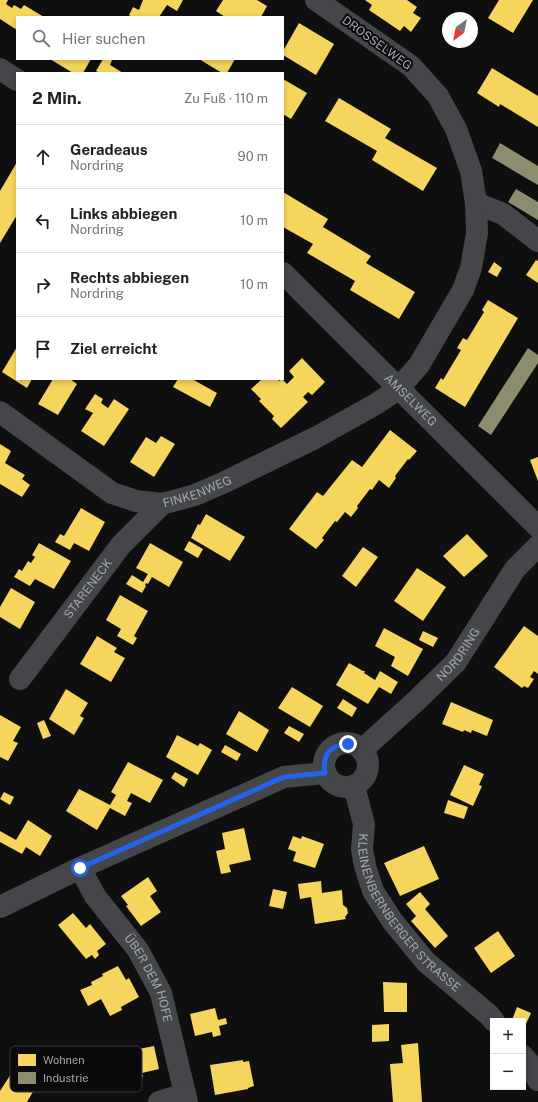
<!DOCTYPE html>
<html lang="de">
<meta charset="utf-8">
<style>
:root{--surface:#fff;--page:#f2f2f2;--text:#202124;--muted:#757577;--line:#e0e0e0}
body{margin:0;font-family:"Public Sans",sans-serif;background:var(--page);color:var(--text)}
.controls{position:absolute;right:12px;bottom:12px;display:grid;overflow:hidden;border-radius:0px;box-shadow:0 2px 6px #0003}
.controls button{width:36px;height:36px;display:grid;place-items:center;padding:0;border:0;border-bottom:1px solid var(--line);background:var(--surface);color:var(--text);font:20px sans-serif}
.compass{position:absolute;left:442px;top:12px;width:36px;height:36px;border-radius:50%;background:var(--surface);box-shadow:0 2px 6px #0003;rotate:212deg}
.stop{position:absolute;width:12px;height:12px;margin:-9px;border:3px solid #2563eb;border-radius:50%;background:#fff}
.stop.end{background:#2563eb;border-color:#fff;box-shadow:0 1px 4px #0008}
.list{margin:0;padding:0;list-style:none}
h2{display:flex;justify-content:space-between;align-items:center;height:52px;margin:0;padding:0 16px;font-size:17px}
h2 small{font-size:13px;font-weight:400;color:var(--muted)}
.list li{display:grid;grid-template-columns:26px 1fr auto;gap:12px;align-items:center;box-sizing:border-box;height:64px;padding:0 16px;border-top:1px solid var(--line)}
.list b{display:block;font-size:15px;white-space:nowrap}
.list p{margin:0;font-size:13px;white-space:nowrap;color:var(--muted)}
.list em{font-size:13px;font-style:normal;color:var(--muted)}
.icon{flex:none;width:22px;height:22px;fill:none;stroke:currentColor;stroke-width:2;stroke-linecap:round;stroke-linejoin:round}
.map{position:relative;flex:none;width:538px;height:1102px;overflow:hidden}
.search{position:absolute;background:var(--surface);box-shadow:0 2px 6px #0003;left:16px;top:16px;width:268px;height:44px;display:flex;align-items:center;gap:10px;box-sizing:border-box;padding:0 14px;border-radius:0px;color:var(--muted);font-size:15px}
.panel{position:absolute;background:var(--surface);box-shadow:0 2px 6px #0003;left:16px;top:72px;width:268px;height:308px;border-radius:0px}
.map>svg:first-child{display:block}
</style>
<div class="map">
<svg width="538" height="1102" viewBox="0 0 538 1102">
<rect width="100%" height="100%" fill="#0f0f10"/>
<path fill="#f6d55c" d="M0,0H8L6,4L12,8L14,5L21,9L24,5L44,17H17V30L0,19Z
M143,0H183L177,11L167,5L159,17H132L129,15L133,7L139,10Z
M223,0H257L267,6L261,17H225L216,11Z
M365,0H407L417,7L413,13L421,18L411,32L404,26L400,31L369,10L372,5Z
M499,0H533L513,33L488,18Z
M299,23L334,44L316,75L283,55V51Z
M50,59H91L83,73H73Z
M103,59H110L112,60L110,65L123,73H100L96,71Z
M199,59H235L227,73H222Z
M492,68L538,96V127L500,104L499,107L477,93Z
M283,79L307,93L291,119L283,114Z
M339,98L391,129L385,138L437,168L423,191L372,160L377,151L325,121Z
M17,162V215L0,243V191Z
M283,192L328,219L323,227L371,256L366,263L415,292L399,319L350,290L355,281L307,253L313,244L283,227Z
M536,260L538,261V283L526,275Z
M494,262L502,268L497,277L488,272Z
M488,300L518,318L465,407L435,388L441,378L443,380L461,350L457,348L463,338L467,340L484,312L482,310Z
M17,347V379H32L27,388L2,372Z
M302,358L325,382L312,395L308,392L303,397L308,402L281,428L272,419L274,416L259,401L261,399L251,389L262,379H277L279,381L282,379L287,384L294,377L289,371Z
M53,379H70L77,384L58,415L38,404Z
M178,379H192L217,393L210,407L173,387Z
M95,394L103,399L101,403L108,408L114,399L129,409L104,446L81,431L93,413L85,409Z
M390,430L417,451L409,460L408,459L395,476L396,478L389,488L379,480L372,490L370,489L357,506L358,508L351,517L345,512L337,522L335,521L322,538L324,540L316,549L289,529L317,492L323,496L352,460L362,467Z
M161,436L175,444L154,477L130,462L146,437L156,443Z
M0,444L11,451L5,463L25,475L22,479L30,485L22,497L0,484Z
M538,457V481L530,460Z
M81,508L105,522L89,551L74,543L70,550L55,542L60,534L64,536Z
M206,514L245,537L230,561L191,538L198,524L200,525Z
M467,534L488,556L464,577L443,556Z
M189,541L203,549L198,558L184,550Z
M39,543L71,561L54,589L35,579L30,586L14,577L19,569L22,571L28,561L31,563L35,557L32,555Z
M150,543L183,562L169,587L152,577L148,584L146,583L145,585L146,586L142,593L126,584L132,575L143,582L148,574L136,568Z
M363,547L378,557L356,587L342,576Z
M417,568L446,587L423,621L394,601Z
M11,588L35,602L20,629L0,617V607Z
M120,595L148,611L134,636L137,638L133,645L117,636L121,629L106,620Z
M524,626L538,636V674L534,671L530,677L534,679L528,688L524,686L522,688L494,667Z
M384,628L423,649L408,676L391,666L395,657L375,646Z
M423,631L438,638L433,647L419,640Z
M97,636L117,648L114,652L125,658L111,682L80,664Z
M349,663L363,671H365L364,673L375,680L380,671L398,682L391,694L379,687L368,704L336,685Z
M292,687L323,706L310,727L278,708Z
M66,689L88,703L80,716L84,718L74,735L49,719Z
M343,699L357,708L352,717L337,708Z
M451,702L493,720L487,736L472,730L471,733L464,730L463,732L442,724Z
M239,711L269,730L257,752L226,734Z
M0,715L21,727L13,741L18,743L8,761L0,757Z
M44,720L51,736L43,739L37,723Z
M289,726L304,734L299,742L284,733Z
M177,735L198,746L200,743L212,750L198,775L166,757Z
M225,745L241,754L237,761L221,752Z
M128,762L163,780L150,803L131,793L127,801L132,803L125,816L110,808L97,830L66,811L79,789L110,805L116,795L111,792Z
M464,765L484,774L479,785L482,786L473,806L450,795Z
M175,772L188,779L184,787L171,778Z
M4,792L14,797L10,805L0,799Z
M448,800L468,807L464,819L444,813Z
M28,820L52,836L40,856L26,847L22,854L0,842V831L16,840Z
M244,828L251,860L229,865L231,872L221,874L216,851L225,849L222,833Z
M293,836L301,839L302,836L324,844L315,868L293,861L296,852L288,849Z
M424,846L439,879L400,896L384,863Z
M148,877L157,891L150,896L161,912L141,926L126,906L128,905L121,896Z
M321,881L322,893L342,890L343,905L347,908L348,913L345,917L346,919L315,924L311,897L300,899L298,884Z
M273,889L287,892L283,909L269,906Z
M420,892L430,904L425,909L448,936L435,948L411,921L416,916L406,904Z
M73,913L86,928L90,924L106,944L97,951L99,955L95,959L92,955L86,959L58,925Z
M498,931L515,956L491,973L474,948Z
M118,966L126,980L129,978L139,997L121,1007L122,1010L110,1016L101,999L88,1006L80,990L92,985L91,982L103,976L102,974Z
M383,982L407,983V1012H384Z
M517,1007L531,1013L525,1026L523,1025V1021L512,1020Z
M215,1008L218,1020L226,1018L227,1024L219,1026L221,1035L213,1037L212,1032L195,1036L190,1014Z
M389,1024V1041L372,1042V1025Z
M418,1043L422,1102H393L390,1064L403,1063L401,1045Z
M154,1046L159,1069L142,1073L143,1077L127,1080L124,1061L131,1060L129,1051Z
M243,1060V1062L249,1061L254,1086L248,1088V1089L215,1095L210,1065Z
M11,1074L34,1090L27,1102H0V1091Z"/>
<path fill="#8c8c6e" d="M500,143L538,166V185L492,158Z
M516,189L538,202V220L508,202Z
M528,348L538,355V363L491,435L478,426Z"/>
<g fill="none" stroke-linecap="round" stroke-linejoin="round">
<g stroke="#454649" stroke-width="22">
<path d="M0,69L17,80"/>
<path d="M476,203L503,214L538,241"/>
<path id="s1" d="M283,273L538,527"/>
<path id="s2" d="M0,412L112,493L136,501L162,504L195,495L225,482L315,438L376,404L398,389L419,365L463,290L471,268L477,233L476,203L471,171L456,129L438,96L411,66L316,0"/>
<path id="s3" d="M20,679L121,545L162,504"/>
<circle cx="346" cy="765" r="22"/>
<path id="s4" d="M362,750L417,700L456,662L515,569L538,546"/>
<path id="s5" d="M354,786L364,824L362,849L365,866L373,891L393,922L426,962L489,1015L494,1021"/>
<path id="s6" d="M80,868L95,896L138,950L161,993L187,1102"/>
<path d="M0,907L80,868L284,777L325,773"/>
<path d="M523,1056L530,1064L538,1080"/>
<path d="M159,1102L185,1094"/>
</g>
</g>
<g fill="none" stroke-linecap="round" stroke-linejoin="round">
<path stroke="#2563eb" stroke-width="5" d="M80,868L284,777L325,773C322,755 330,745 348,744"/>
</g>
<g text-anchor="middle" stroke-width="4" stroke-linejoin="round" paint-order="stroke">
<g font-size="12" fill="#a2a8b0" stroke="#0a0a0b">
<text transform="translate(377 43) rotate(36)" y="4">DROSSELWEG</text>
<text dy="4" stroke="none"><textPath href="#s1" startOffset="180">AMSELWEG</textPath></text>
<text dy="4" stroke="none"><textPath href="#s2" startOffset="227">FINKENWEG</textPath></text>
<text dy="4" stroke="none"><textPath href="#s3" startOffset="113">STARENECK</textPath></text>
<text dy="4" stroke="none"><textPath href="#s4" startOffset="136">NORDRING</textPath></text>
<text dy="4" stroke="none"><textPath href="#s5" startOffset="144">KLEINENBERNBERGER STRASSE</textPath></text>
<text dy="4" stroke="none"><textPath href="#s6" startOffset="131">ÜBER DEM HOFE</textPath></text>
</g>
</g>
<rect x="10" y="1046" width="132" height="46" rx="6" fill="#0a0a0b" stroke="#38393d" stroke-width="1"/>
<rect x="18" y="1054" width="18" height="12" fill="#f6d55c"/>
<rect x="18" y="1072" width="18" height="12" fill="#8c8c6e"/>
<g font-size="11" fill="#a2a8b0">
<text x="43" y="1064">Wohnen</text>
<text x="43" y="1082">Industrie</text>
</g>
</svg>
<div class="controls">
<button>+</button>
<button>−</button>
</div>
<svg class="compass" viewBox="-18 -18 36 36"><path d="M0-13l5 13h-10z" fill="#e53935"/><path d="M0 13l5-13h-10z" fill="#757577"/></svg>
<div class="stop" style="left:80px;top:868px"></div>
<div class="stop end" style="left:348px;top:744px"></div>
<div class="search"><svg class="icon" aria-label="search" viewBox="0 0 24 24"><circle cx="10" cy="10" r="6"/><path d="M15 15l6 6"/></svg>Hier suchen</div>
<section class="panel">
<h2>2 Min.<small>Zu Fuß · 110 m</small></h2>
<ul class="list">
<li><svg class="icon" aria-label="ahead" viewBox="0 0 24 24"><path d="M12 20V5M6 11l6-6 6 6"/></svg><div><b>Geradeaus</b><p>Nordring</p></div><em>90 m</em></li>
<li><svg class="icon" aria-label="left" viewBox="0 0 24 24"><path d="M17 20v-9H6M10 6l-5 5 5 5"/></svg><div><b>Links abbiegen</b><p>Nordring</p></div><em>10 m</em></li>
<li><svg class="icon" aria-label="right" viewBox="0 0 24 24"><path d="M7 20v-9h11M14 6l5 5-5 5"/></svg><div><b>Rechts abbiegen</b><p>Nordring</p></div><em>10 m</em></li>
<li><svg class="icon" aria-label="arrive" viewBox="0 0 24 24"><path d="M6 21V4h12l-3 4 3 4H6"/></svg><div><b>Ziel erreicht</b></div></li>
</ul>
</section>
</div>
